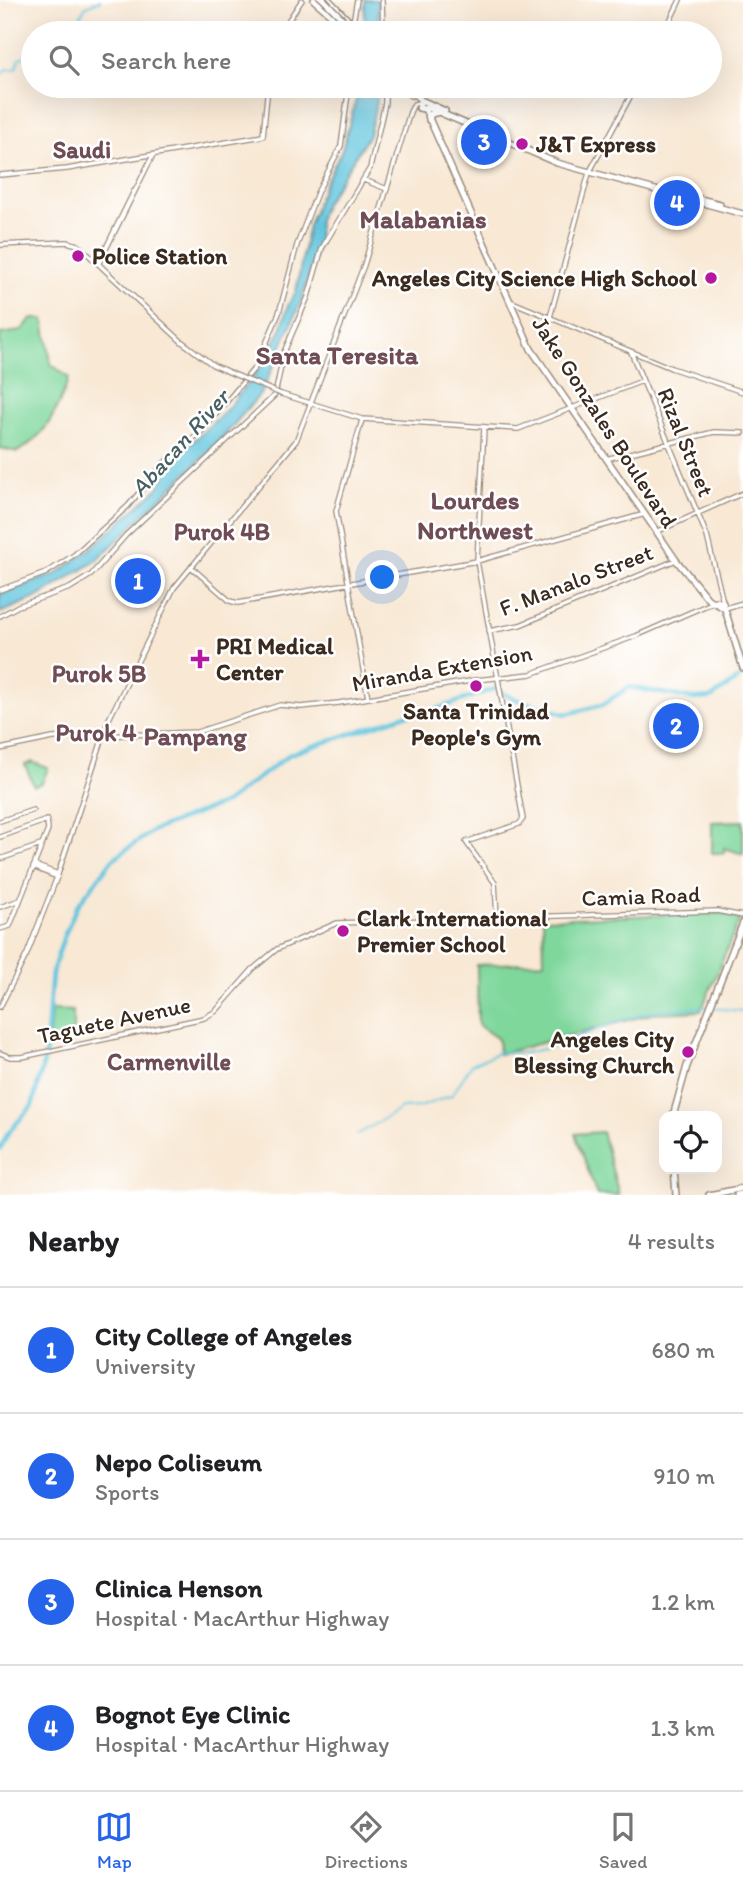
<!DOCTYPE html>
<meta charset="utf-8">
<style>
:root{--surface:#fff;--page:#f2f2f2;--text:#202124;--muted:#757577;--line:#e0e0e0;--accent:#2563eb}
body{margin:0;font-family:Itim,sans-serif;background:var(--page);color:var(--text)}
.controls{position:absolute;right:21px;bottom:21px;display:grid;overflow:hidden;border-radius:14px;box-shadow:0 7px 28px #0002}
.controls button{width:63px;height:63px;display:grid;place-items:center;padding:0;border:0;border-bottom:2px solid var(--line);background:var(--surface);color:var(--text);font:35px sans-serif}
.you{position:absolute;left:383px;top:578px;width:24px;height:24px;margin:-18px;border:5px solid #fff;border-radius:50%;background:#1a73e8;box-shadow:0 0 0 10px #1a73e833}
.badge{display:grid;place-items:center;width:46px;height:46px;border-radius:50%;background:var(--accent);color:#fff;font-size:23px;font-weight:700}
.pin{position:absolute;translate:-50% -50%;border:4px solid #fff;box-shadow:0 2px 7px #0006}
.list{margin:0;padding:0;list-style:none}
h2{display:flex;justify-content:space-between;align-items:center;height:91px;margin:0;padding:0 28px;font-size:30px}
h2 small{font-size:23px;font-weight:400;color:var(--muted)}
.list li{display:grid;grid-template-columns:46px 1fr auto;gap:21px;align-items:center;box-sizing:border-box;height:126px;padding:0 28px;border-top:2px solid var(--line)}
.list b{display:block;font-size:26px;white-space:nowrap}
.list p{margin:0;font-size:23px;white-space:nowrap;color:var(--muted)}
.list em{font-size:23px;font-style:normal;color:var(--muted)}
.icon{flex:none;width:38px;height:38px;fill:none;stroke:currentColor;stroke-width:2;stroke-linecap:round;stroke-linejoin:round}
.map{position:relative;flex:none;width:743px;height:1195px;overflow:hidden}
.search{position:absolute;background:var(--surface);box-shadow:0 7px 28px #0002;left:21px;right:21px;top:21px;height:77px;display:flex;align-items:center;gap:18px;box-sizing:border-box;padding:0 24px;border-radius:38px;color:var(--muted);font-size:26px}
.sheet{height:595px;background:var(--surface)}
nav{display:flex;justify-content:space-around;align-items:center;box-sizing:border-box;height:98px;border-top:2px solid var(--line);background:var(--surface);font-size:19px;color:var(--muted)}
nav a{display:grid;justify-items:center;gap:4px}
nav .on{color:var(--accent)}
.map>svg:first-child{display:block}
</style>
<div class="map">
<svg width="743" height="1195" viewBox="0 0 743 1195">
<rect width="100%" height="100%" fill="#fff"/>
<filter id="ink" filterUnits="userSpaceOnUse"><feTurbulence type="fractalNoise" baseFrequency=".0143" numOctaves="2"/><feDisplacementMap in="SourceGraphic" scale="14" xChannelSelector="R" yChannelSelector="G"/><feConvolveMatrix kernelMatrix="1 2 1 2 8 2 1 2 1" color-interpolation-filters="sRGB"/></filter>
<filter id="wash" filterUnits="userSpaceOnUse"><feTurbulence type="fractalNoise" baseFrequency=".00686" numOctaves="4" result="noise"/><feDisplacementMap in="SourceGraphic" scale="28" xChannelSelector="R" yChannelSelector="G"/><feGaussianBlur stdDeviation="1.57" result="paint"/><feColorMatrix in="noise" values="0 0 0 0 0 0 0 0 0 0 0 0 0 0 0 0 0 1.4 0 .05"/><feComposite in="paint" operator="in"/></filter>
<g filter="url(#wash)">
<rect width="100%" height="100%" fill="#f8e8d4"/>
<path fill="#7fd79c" stroke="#5d805d" stroke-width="2" d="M31,319H44L51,364L69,378C58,409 47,436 17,452L0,448V334L21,331Z
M32,762L48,768L42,783L34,786L25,765Z
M743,821V854L724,848V853H712V822Z
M721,913L740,919L701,1011L655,1013L499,1054L498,1039L478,1025L477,965L544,962L543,919Z
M51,1010L73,1011V1042L48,1048Z
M602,1132L619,1195H597L575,1134Z"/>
<path fill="#61c5de" stroke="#4e787e" stroke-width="2" d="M365,0H378L379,33H364Z
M360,86H380L369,135L324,205L319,218L318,244L301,302L262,392L219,442L96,561L38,597L0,613V594L56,574L87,552L157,489L178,456L227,409L257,372L281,330L288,305L296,292L308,227L324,185L342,150Z"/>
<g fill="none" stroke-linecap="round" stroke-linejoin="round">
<path stroke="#61c5de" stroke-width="2" d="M72,33L85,7L100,0
M0,75L7,69H16L20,58L33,53
M738,679L743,676
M712,1008L743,1011
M357,1135L402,1108L420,1107L452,1095L472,1064L500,1052L524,1053L548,1048L621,1020L660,1009L707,1007"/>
<path stroke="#61c5de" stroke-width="4.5" d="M0,1149L8,1133L32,1106L45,1058L52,973L64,936L77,906L113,859L154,830L225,803L290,754L406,715L431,711L494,689L499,688L502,693L518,700L566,714L602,705L629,687L694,699L711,698L738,679"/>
</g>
</g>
<g filter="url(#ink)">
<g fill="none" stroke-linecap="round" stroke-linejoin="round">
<g stroke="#9a8979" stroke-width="6">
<path id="tertiary" d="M382,0L383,33
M351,33L357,0
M664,33L680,0
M395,86L411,96
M364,180L387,189
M0,245L67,242L78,245L181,341L213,365L238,376
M102,256L134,191
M99,263L153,155
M510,301L671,368L743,392
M550,317L589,173L636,86
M631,352L707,536L723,602
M281,394L362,419L518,429L642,381
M362,420L336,511L368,698
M484,428L477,561L523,819L519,824L466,842L495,883L497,917
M606,459L714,432L743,433
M656,532L743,493
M191,567L230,601L238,603L477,561L645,514
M0,590L46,573L74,555L128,506L164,463L203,430L257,365L279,313L297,245L317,193L341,146L349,86
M0,616L18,606L70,588L91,575L126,535L275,395L284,352L308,297L322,248L370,168L385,103V86
M489,631L520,625L676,560
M0,821L33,810
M0,837L47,820L48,830L10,926L0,929
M0,859L41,845
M34,865L58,874
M33,867L57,877
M0,907L20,900
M0,1053L10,1057H22L204,1018L216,1011L253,969L277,949L337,923L717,911L743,916"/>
</g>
<g stroke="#9a8979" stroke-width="6">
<path id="secondary" d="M280,33L302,0
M0,175L67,169L263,136L268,86
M725,608L743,603
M0,749L53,738L197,732L280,705L301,707L339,703L476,680L531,674L636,636L714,602
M0,1007L27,954L57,877L109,719L174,588L296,441L364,265L410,112L414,104L418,103"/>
</g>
<g stroke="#9a8979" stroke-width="8">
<path id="primary" d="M425,109L531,349L676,560L708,599L724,608
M716,601L723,603L743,668
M673,1116L687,1066L743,923
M674,1169L676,1195
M709,1195L743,1188
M737,1195L743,1194"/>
</g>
<g stroke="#9a8979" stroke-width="8">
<path id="trunk" d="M314,0L345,27L348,20L329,0
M405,86L421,100L445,111
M421,100L419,108L424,109L428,105
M427,107L557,163L743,214
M429,120L431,114L439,112
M692,197L720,204"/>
</g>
<use href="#tertiary" stroke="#fff" stroke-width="3.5"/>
<use href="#secondary" stroke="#fff" stroke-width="3.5"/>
<use href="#primary" stroke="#fff" stroke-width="5"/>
<use href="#trunk" stroke="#fff" stroke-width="5"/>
<g stroke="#9a8979" stroke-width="6" stroke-linecap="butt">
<path id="tertiary-bridge" d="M238,376L281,394"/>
</g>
<g stroke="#9a8979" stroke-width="8" stroke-linecap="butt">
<path id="trunk-bridge" d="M324,0L356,33"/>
</g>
<use href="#tertiary-bridge" stroke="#fff" stroke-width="3.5"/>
<use href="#trunk-bridge" stroke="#fff" stroke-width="5"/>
</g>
</g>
<g fill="#b5179e" stroke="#fff" stroke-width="2.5">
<circle cx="522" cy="144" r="7"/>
<circle cx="78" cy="256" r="7"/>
<circle cx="711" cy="278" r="7"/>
<path d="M196.5 648.5h7v7h7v7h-7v7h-7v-7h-7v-7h7z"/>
<circle cx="476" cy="686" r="7"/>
<circle cx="343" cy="931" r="7"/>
<circle cx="688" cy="1052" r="7"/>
</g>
<g text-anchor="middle" stroke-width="5" stroke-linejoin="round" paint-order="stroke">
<g font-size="23" font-weight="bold" fill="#3b2a1e" stroke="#fff" text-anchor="start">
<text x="536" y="152">J&amp;T Express</text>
<text x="92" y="264">Police Station</text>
<text x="697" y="286" text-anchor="end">Angeles City Science High School</text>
<text x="216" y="654">PRI Medical<tspan x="216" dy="26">Center</tspan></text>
<text x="476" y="719" text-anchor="middle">Santa Trinidad<tspan x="476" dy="26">People's Gym</tspan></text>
<text x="357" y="926">Clark International<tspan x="357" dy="26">Premier School</tspan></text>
<text x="674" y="1047" text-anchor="end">Angeles City<tspan x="674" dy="26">Blessing Church</tspan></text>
</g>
<g font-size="23" fill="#3b2a1e" stroke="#fff">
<text transform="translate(605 422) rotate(57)" y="8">Jake Gonzales Boulevard</text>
<text transform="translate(686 442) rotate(68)" y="8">Rizal Street</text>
<text transform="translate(576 580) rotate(-21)" y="8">F. Manalo Street</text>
<text transform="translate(442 668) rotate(-10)" y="8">Miranda Extension</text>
<text transform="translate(641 896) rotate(-2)" y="8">Camia Road</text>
<text transform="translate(114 1020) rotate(-12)" y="8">Taguete Avenue</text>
</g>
<g font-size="24" font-weight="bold" fill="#704c55" stroke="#fff">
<text x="82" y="158">Saudi</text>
<text x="222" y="540">Purok 4B</text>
<text x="99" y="682">Purok 5B</text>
<text x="96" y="741">Purok 4</text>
<text x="169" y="1070">Carmenville</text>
</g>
<g font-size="24" font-style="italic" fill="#486061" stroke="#fff">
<text transform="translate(180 443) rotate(-48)" y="8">Abacan River</text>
</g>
<g font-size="26" font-weight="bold" fill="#704c55" stroke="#fff">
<text x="423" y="228">Malabanias</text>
<text x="337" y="364">Santa Teresita</text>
<text x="475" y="509">Lourdes<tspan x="475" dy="30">Northwest</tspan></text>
<text x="195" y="745">Pampang</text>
</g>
</g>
</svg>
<div class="controls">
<button><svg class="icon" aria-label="locate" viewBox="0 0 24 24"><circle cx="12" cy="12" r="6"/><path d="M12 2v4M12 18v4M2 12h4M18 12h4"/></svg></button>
</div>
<div class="you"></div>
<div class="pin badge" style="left:138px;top:581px">1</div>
<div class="pin badge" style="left:676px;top:726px">2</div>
<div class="pin badge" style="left:484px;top:142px">3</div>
<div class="pin badge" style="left:677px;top:203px">4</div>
<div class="search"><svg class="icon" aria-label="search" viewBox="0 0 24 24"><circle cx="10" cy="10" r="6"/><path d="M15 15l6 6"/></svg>Search here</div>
</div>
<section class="sheet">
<h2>Nearby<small>4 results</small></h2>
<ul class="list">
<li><span class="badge">1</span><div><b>City College of Angeles</b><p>University</p></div><em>680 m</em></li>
<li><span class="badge">2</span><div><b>Nepo Coliseum</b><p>Sports</p></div><em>910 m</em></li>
<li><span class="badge">3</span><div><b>Clinica Henson</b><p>Hospital · MacArthur Highway</p></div><em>1.2 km</em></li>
<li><span class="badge">4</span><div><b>Bognot Eye Clinic</b><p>Hospital · MacArthur Highway</p></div><em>1.3 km</em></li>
</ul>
</section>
<nav>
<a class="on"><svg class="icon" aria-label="map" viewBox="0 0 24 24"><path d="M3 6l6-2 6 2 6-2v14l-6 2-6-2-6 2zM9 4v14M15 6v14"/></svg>Map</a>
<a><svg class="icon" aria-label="directions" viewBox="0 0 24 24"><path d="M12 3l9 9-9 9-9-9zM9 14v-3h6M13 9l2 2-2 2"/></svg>Directions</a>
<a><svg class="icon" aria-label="saved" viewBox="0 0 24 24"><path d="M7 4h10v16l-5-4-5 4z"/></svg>Saved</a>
</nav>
